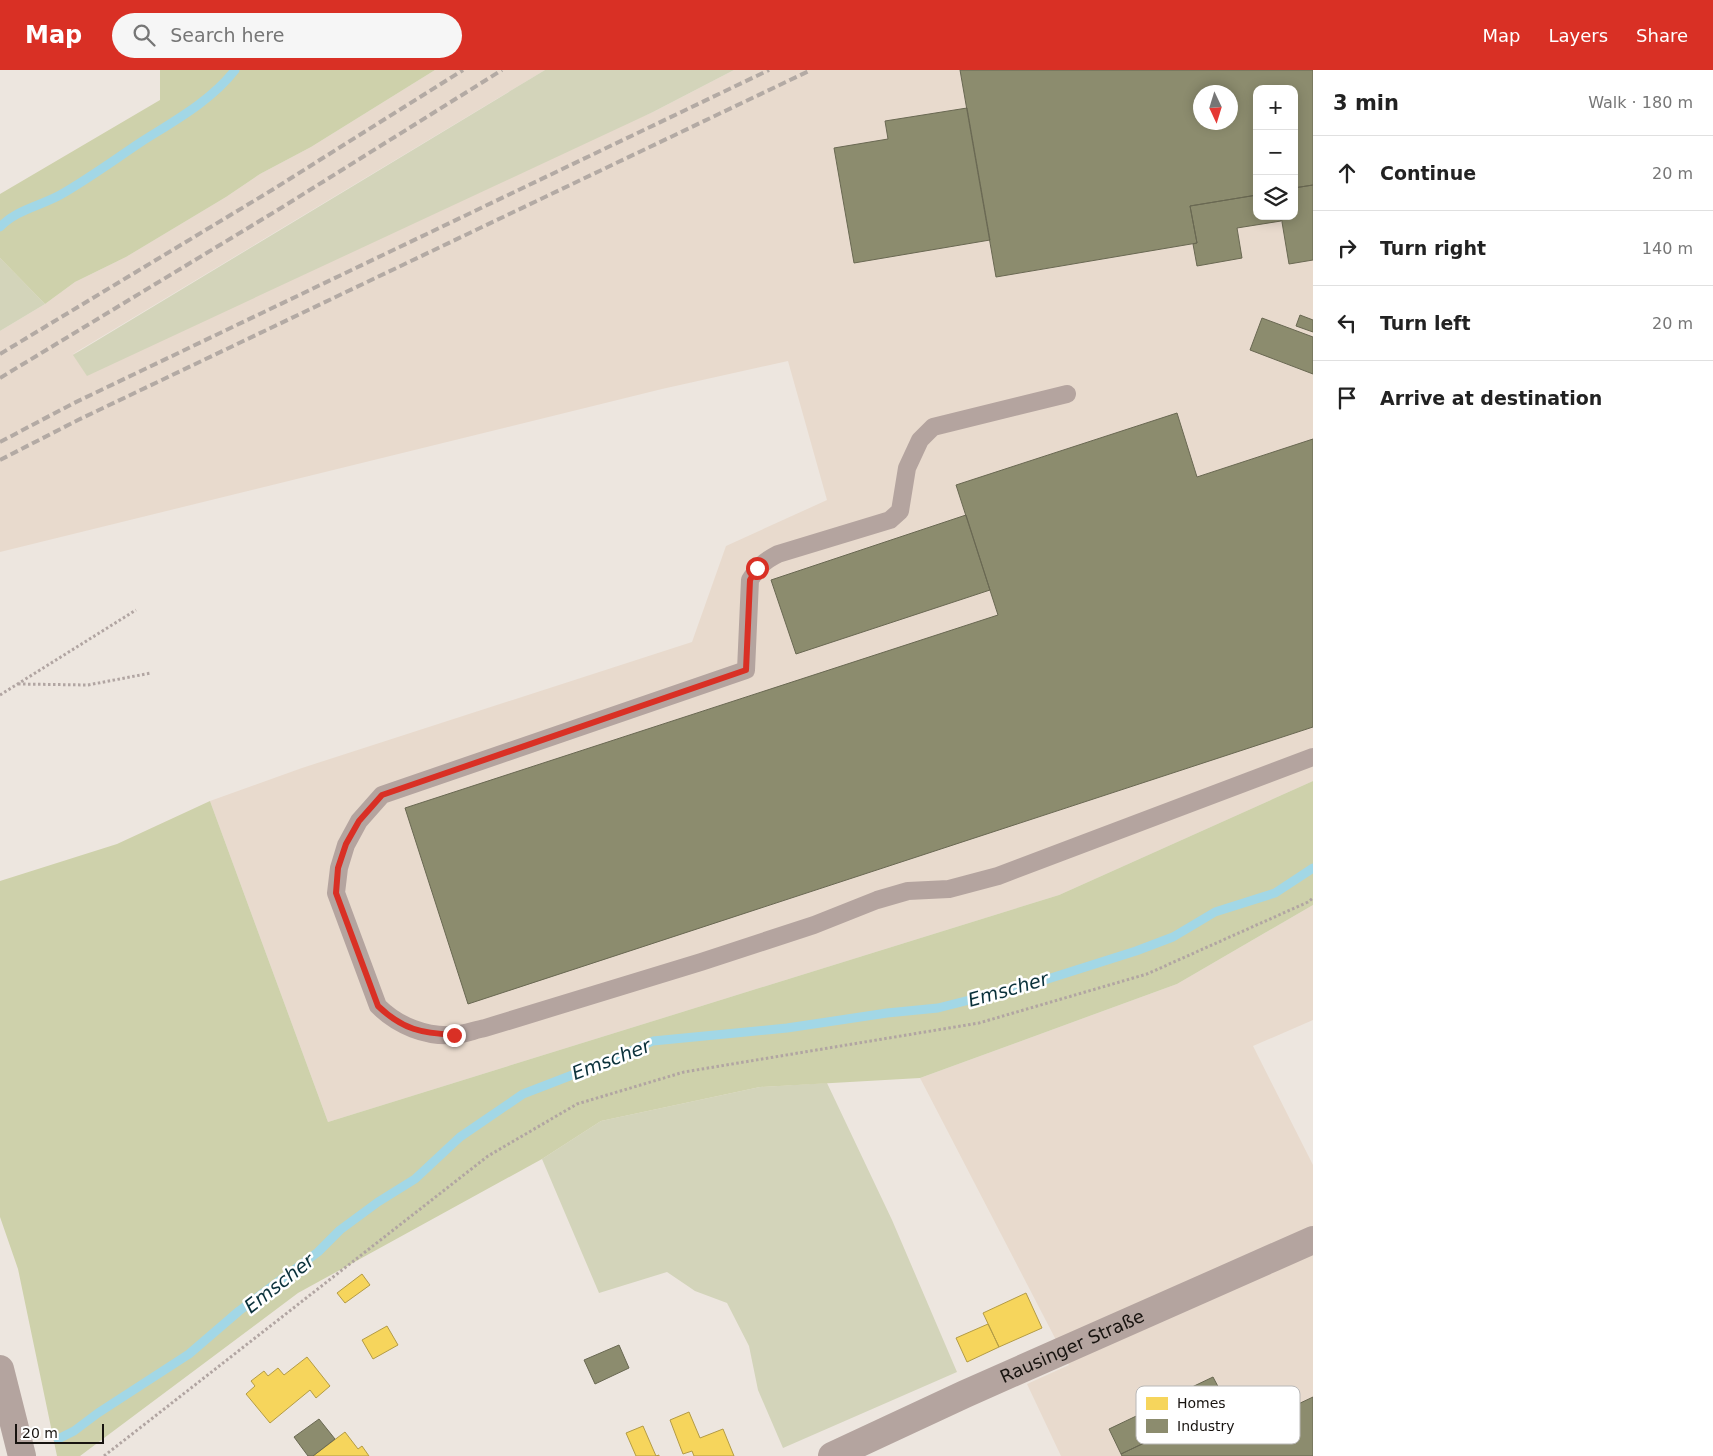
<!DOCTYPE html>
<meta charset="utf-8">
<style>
:root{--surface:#fff;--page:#f6f6f6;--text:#222;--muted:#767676;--line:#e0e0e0;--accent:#d93025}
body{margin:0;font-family:"DejaVu Sans",sans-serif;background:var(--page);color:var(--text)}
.controls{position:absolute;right:15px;top:15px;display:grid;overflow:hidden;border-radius:10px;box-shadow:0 2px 12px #0003}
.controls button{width:45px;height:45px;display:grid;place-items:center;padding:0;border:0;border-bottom:1px solid var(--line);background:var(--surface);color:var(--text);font:25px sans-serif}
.compass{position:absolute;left:1193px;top:15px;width:45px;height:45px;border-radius:50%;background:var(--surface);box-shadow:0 2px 12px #0003;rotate:176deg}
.scale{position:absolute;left:15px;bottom:12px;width:89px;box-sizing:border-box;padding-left:5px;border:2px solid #17130f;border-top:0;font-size:14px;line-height:18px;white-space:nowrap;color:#17130f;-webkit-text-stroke:4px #fff;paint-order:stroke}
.stop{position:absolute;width:15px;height:15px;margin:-11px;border:4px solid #d93025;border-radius:50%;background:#fff}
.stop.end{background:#d93025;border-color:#fff;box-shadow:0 1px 5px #0008}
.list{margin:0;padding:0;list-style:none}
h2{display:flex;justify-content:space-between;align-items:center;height:65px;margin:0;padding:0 20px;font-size:21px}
h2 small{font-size:16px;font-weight:400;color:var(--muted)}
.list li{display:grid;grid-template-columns:32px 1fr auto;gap:15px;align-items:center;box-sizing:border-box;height:75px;padding:0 20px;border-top:1px solid var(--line)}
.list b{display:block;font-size:19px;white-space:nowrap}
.list em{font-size:16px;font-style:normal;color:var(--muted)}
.icon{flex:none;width:28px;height:28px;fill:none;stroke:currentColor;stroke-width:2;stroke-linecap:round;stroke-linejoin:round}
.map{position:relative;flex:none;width:1313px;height:1386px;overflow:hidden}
header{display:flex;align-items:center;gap:30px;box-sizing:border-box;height:70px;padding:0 25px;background:var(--accent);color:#fff}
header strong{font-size:24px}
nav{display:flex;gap:28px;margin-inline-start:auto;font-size:18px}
.search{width:350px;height:45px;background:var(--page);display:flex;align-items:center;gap:12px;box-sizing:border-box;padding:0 18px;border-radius:28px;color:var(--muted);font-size:19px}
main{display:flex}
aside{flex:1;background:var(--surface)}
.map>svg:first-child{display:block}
</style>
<header>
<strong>Map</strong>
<div class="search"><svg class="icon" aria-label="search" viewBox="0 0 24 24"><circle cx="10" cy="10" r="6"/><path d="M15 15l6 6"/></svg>Search here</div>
<nav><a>Map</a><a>Layers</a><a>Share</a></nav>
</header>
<main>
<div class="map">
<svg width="1313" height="1386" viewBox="0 0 1313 1386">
<rect width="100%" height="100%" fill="#ede6df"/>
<path fill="#e8dacd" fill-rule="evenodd" d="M435,0H545L73,284L653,42L734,0H1313V711L1059,825L328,1052L210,731L302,698L692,572L726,476L827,430L788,291L662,319L0,482V261L45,234L75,212L126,187L226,127L260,104L311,77ZM1257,19H1294V146H1257ZM1200,22H1230V52H1200Z
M1313,835V950L1253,976L1313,1095V1386H1061L1027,1314L1069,1295L920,1008L1177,914Z"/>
<path fill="#d3d4ba" d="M545,0H734L653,42L87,306L73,285Z
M0,188L45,234L0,261Z
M827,1013L892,1150L957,1302L783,1378L758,1320L749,1276L727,1233L695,1221L667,1202L599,1223L542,1089L601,1051L760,1017Z"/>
<path fill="#ced1ab" d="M160,0H435L311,77L260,104L226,127L126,187L75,212L45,234L0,188V124L160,30Z
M1313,711V835L1177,914L920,1008L760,1017L601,1051L542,1089L298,1223L80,1386H57L18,1199L0,1147V811L117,774L210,731L328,1052L1059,825Z"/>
<path fill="#f6d55c" stroke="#b39b45" d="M362,1204L370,1215L345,1233L337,1223Z
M1026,1223L1042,1258L999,1277L983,1243Z
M988,1254L999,1277L967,1292L956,1268Z
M387,1256L398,1275L373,1289L362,1270Z
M307,1287L330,1316L316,1328L310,1320L270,1353L246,1324L255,1316L251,1311L264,1301L268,1306L278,1298L284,1305Z
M689,1342L700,1368L723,1359L734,1386H694L692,1381L683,1384L670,1350Z
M643,1356L656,1386L659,1385V1386H636L626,1363Z
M345,1362L358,1379L362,1376L369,1386H313Z"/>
<path fill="#8c8c6e" stroke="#696852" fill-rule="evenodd" d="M960,0H1313V115L1294,118V19H1257V125L1190,136L1197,173L996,207ZM1200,22H1230V52H1200Z
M967,38L990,170L854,193L834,78L888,69L885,51Z
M1313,115V190L1289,194L1281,146H1294V118Z
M1257,125V146H1281V151L1237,158L1242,188L1197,196L1193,174L1197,173L1190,136Z
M1300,245L1313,250V262L1296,256Z
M1262,248L1313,267V304L1250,280Z
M1177,343L1197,407L1313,369V657L468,934L405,738L998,545L956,415Z
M966,445L990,520L796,584L771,510Z
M619,1275L629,1298L595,1314L584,1290Z
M1213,1307L1222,1324L1219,1326L1224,1335L1121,1384L1109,1359L1193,1319L1192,1317Z
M1313,1327V1386H1122L1121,1384L1224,1335L1237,1363Z
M319,1349L335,1369L313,1386H308L294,1367Z"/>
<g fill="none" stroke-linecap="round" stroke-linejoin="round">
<path stroke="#a2d7e6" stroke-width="9" d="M0,157C16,140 40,136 60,125C88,109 114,90 141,72C174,51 211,31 235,0
M58,1369L74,1361L98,1343L189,1284L239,1241L318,1182L340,1160L378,1132L415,1109L460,1067L523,1024L606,992L653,971L787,958L887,943L938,938L1032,914L1136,881L1173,867L1215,842L1275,823L1313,798"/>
<path stroke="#b1a5a2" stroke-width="3" stroke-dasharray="2.5 2.5" stroke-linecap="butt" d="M18,614L88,615L151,603
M0,625L136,540
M104,1386L488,1086L577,1034L684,1002L979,953L1147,904L1308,832L1313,828"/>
<path stroke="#b4a49f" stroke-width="18" d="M1067,324L933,357L920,370L907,398L900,441L890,450L778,484C764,491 758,497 750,510L746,600L382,725L359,751L346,775L339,798L336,823L378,936C398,956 426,967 454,965C464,964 475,960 485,958L701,892L814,855L877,830L908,821L949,819L998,806L1313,687"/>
<g stroke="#b4a49f" stroke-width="28">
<path d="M0,1299L22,1386"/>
<path id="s1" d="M832,1386L965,1324L1313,1170"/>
</g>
<path stroke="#b3aaa4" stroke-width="4" stroke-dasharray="8 4" stroke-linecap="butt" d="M0,284L272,120L463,0
M0,308L281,138L502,0
M0,372L74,333L769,0
M0,390L78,350L811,0"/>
</g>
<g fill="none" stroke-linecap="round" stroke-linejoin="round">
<path stroke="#d93025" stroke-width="6" d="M454,965C422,963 403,960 378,936L336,823L338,798L346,774L359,751L382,725L746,600L750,510L757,498"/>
</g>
<g text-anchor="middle" stroke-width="5" stroke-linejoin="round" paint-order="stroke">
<g font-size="18" fill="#17130f" stroke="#fff">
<text dy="6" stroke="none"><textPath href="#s1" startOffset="264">Rausinger Straße</textPath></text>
</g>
<g font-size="19" font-style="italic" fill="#0a313b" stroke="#fff">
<text transform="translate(1008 919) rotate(-16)" y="7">Emscher</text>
<text transform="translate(611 989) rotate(-21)" y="7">Emscher</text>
<text transform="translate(279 1213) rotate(-38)" y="7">Emscher</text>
</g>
</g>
<rect x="1136" y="1316" width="164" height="58" rx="8" fill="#fff" stroke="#b9b8b7" stroke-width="1"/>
<rect x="1146" y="1327" width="22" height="13" fill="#f6d55c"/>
<rect x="1146" y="1349" width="22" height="14" fill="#8c8c6e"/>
<g font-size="14" fill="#17130f">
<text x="1177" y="1338">Homes</text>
<text x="1177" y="1361">Industry</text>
</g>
</svg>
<div class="controls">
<button>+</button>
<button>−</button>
<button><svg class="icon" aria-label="layers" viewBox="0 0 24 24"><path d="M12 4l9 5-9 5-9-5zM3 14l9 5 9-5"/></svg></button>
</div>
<svg class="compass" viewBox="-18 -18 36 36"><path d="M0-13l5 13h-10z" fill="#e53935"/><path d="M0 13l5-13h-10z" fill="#767676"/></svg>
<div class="scale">20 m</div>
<div class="stop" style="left:757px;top:498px"></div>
<div class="stop end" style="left:454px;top:965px"></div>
</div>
<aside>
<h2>3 min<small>Walk · 180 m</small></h2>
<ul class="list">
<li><svg class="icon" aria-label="ahead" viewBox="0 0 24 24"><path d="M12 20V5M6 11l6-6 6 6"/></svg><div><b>Continue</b></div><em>20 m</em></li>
<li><svg class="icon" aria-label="right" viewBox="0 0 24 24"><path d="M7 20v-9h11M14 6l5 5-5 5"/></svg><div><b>Turn right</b></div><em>140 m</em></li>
<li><svg class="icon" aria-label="left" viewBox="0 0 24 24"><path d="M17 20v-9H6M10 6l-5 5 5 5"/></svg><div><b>Turn left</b></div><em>20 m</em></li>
<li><svg class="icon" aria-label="arrive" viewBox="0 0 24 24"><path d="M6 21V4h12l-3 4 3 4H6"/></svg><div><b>Arrive at destination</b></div></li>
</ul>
</aside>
</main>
